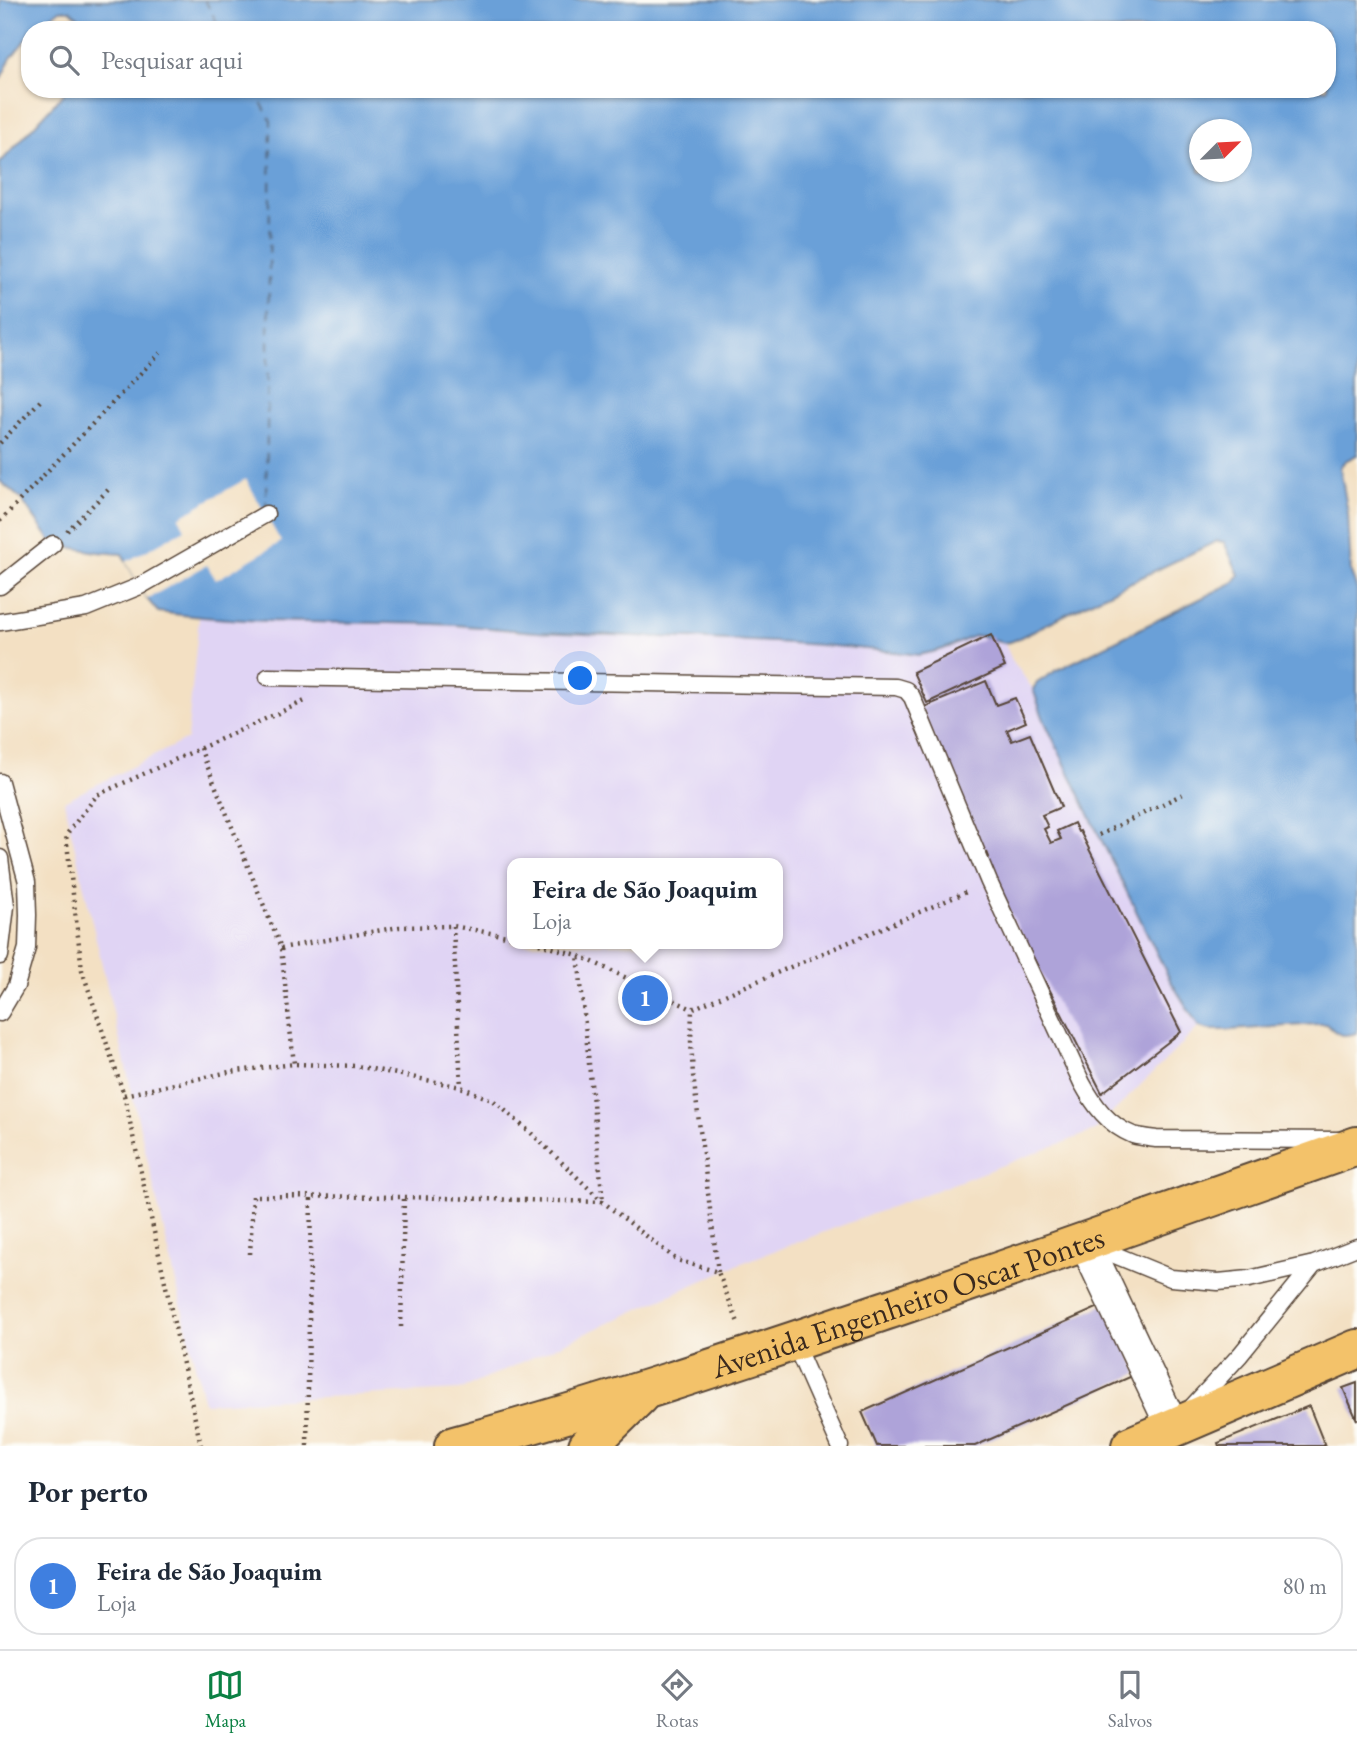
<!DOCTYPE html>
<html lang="pt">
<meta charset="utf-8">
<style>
:root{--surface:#fff;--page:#f2f2f3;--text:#1f2937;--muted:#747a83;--line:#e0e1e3;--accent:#0b8043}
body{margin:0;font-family:"EB Garamond",serif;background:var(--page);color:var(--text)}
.compass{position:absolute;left:1189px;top:119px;width:63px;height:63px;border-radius:50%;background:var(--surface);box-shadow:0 2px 5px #0004;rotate:66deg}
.you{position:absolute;left:581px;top:679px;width:24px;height:24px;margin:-18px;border:5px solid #fff;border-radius:50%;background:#1a73e8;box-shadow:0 0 0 10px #1a73e833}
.badge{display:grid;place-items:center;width:46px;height:46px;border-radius:50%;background:var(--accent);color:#fff;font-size:23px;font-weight:700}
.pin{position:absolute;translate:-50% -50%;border:4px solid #fff;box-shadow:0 2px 7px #0006}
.popup{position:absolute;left:507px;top:858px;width:276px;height:91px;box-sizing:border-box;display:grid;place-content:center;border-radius:14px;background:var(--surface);filter:drop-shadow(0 2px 5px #0005);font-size:23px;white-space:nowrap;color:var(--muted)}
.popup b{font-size:26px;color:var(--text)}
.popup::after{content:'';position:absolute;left:50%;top:100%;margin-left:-14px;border:14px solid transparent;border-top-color:var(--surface)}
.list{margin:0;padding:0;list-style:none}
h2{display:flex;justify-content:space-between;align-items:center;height:91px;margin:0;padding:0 28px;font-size:30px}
h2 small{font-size:23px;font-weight:400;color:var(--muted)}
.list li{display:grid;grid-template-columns:46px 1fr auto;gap:21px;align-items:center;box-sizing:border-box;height:98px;margin:0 14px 14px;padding:0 14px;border:2px solid var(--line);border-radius:28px}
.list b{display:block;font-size:26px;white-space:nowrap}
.list p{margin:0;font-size:23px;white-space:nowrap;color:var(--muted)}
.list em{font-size:23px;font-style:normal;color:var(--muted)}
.icon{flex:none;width:38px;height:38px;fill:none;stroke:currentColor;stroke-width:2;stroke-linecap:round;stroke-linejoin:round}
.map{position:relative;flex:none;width:1357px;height:1446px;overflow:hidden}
.search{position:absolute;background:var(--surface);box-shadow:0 2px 5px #0004;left:21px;right:21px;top:21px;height:77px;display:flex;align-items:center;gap:18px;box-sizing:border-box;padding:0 24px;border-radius:28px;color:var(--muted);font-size:26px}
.sheet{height:203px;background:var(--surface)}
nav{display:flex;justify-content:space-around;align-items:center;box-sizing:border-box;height:98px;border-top:2px solid var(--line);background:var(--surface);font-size:19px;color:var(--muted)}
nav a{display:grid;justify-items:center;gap:4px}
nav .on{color:var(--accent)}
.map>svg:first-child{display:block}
</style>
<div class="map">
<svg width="1357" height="1446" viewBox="0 0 1357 1446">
<rect width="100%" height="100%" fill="#fdfcf7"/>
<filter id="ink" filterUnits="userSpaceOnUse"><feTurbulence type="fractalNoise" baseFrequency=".0143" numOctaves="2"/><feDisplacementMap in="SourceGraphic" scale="14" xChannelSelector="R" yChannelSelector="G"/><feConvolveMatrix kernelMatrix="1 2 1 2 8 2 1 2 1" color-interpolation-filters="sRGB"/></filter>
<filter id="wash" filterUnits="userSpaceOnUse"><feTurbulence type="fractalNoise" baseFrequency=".00686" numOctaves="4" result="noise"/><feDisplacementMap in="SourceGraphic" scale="28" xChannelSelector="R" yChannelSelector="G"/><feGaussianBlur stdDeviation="1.57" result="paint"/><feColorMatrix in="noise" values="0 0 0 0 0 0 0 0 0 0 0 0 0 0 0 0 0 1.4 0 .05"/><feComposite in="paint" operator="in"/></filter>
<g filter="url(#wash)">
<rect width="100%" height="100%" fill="#f3e0c3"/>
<path fill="#e0d4f4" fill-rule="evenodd" d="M199,618L278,622L435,624L521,632L806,644L919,655L934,652L976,636L985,637L998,643L1005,644L1012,660L1033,689L1044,720L1099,835L1191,1017L1199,1027L1094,1131L739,1264L460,1390L204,1403L64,801L187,739ZM512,863H778V944H512Z"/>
<path fill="#6ba0d8" stroke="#53657b" stroke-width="2" fill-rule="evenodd" d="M0,0H1357V455L1345,461L1340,467L1348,513L1351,572L1357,590V1033C1342,1037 1338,1036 1327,1024H1319L1230,1030H1210L1199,1027L1170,980L1099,835L1044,720L1033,689L1037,683L1057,670L1234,582L1239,575L1224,542L1217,541L1098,598L1013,641C995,647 991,634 976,636C969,637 962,642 956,644C944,650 931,652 919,655C800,640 679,638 560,633C517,632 475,625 433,624C341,621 250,625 158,612L147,599L122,554L97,552L53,544L21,499L0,481V163L68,89H1327V30H89L87,25L70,10H60L33,30H30V34L11,58L0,80ZM1200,130H1242V172H1200Z"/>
<path fill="#f3e0c3" d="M246,479L281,542L216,580L207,565L147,599L126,562L185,529L179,517Z"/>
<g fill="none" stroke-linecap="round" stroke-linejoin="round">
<path stroke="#4e5968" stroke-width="2" stroke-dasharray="9 7" stroke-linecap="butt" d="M205,0L221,30
M254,89L271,121L266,506"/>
</g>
<g id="blocks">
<path fill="#aea3d9" d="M991,635L1005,667L927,703L913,672Z
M986,681L996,705L1015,698L1026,722L1007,730L1012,741L1030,734L1061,807L1042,815L1048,827L1044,829L1051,843L1061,839L1057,831L1074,823L1078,832L1080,831L1181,1032L1102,1093L990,872L982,861L989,857L987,852L983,854L922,708Z
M1108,1303L1139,1373L975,1446H877L862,1412Z
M1357,1383V1420L1343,1388Z
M1309,1406L1325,1446H1219L1218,1443Z"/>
</g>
</g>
<g filter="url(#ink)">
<use href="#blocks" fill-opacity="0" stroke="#574537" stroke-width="2"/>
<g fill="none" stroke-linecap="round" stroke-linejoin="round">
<g stroke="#574537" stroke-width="19">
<path id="service" d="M0,586L53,544
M0,622L86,608L140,586L266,514
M268,677L896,687L906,690L912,697L989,882L1082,1083C1094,1105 1108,1125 1133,1135C1140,1137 1149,1138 1156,1139L1337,1140
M0,782L27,882L28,915L27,948L16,986L0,1013
M0,858L6,906L0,956
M1093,1246L1171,1278L1218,1282L1249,1279L1314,1264L1240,1355L1191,1408
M1314,1264L1357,1247
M794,1342L840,1446"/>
</g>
<g stroke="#574537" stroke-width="35">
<path id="minor" d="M1085,1242L1173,1428"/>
</g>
<g stroke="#574537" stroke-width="42">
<g id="primary">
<path id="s1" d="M454,1446C602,1406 747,1357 893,1308C1048,1255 1203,1201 1357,1146"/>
<path d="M588,1446L639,1396"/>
<path d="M1131,1446L1357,1349"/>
</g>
</g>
<path stroke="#574537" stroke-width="4.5" stroke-dasharray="2 5" stroke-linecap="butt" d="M0,443L42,399
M0,521L160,353
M67,531L111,487
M200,748L281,948L294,1064
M1099,835L1183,794
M453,926L461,1087
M539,944L578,955L692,1009
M281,948L399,927L453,926L512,937
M124,1095L229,1072L294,1064L357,1066L461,1087L494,1101L530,1132L603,1202L677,1260L718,1272L739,1325
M250,1254L253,1196L404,1197L603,1202L578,955
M718,1272L693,1075L691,1041L692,1009L969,891
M401,1327L404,1197
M201,1446L124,1095L82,970L66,835L97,795L305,701
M307,1446L311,1197"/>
<use href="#service" stroke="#fff" stroke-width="16"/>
<use href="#minor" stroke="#fff" stroke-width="32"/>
<use href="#primary" stroke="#f3c26a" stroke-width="38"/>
</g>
</g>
<g text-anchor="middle" stroke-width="7" stroke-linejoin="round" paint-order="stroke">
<g font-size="32" fill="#3b2a1e" stroke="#fdfcf7">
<text dy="11" stroke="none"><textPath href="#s1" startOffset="476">Avenida Engenheiro Oscar Pontes</textPath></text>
</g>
</g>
</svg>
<svg class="compass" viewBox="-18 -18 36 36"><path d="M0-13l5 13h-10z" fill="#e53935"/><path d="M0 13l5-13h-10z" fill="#747a83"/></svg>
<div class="you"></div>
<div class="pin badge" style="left:645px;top:998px;background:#3f7fe0">1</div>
<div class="popup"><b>Feira de São Joaquim</b>Loja</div>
<div class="search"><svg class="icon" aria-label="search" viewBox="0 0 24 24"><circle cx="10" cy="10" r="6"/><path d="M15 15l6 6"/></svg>Pesquisar aqui</div>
</div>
<section class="sheet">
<h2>Por perto<small></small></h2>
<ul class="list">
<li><span class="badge" style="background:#3f7fe0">1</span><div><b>Feira de São Joaquim</b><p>Loja</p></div><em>80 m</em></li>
</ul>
</section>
<nav>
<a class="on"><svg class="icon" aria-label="map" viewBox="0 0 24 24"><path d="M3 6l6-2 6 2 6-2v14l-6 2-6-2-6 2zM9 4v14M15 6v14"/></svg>Mapa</a>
<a><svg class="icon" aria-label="directions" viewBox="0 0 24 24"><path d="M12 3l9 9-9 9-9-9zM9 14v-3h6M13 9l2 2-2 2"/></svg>Rotas</a>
<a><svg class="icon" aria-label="saved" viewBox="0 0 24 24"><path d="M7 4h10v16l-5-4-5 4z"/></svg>Salvos</a>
</nav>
